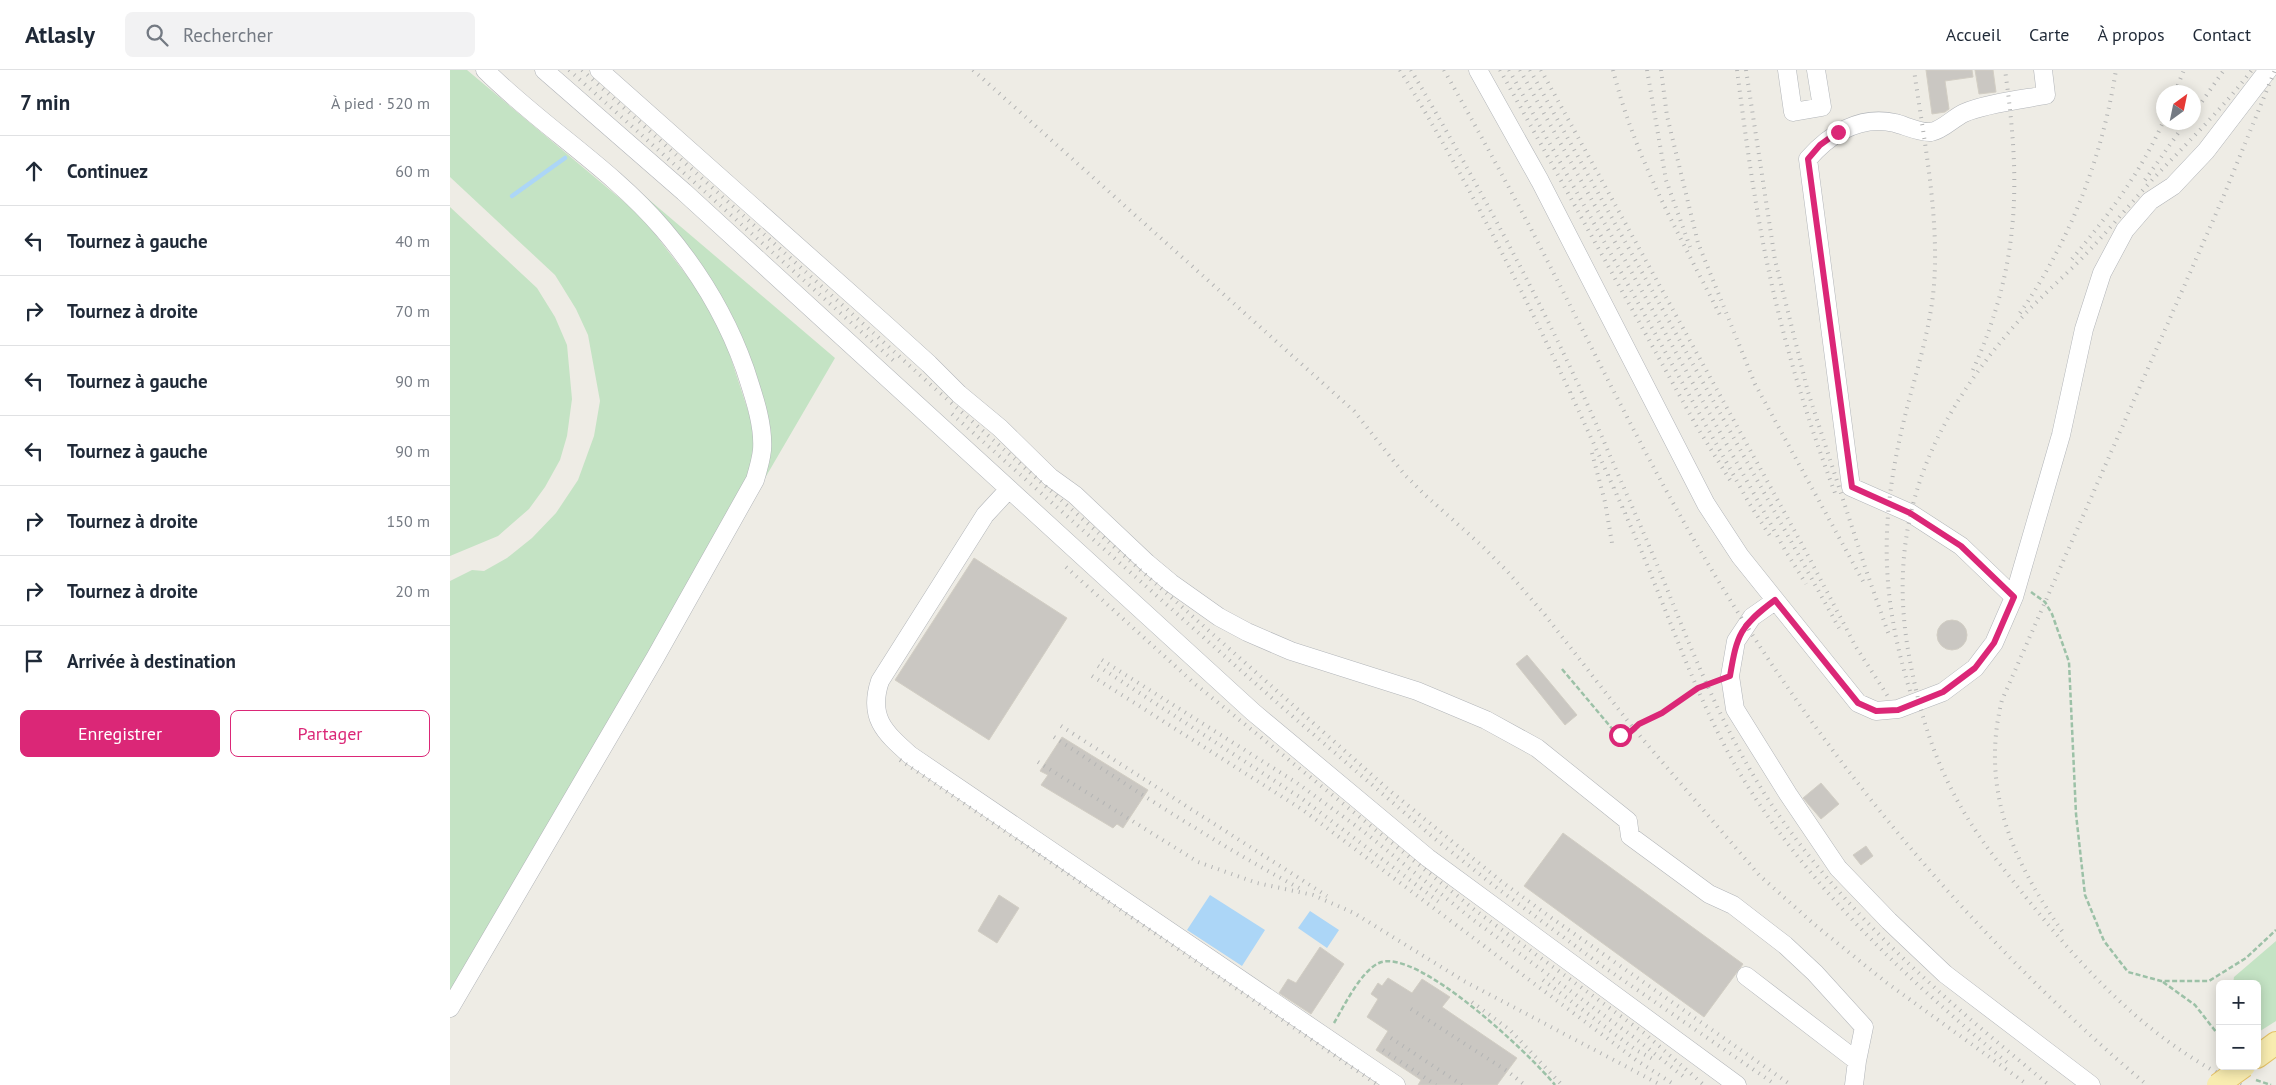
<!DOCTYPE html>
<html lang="fr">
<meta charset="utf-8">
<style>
:root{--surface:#fff;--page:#f2f2f3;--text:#1f2937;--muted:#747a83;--line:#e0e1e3;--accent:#db2777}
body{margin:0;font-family:"PT Sans",sans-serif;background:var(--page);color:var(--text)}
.controls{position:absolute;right:15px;bottom:15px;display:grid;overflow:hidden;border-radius:8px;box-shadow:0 2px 12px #0003}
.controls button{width:45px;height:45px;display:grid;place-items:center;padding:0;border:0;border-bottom:1px solid var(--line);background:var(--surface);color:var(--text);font:25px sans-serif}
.compass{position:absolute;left:1706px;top:15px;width:45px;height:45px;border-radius:50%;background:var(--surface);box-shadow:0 2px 12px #0003;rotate:33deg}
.stop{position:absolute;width:15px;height:15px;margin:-11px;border:4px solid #db2777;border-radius:50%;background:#fff}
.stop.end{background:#db2777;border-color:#fff;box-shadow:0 1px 5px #0008}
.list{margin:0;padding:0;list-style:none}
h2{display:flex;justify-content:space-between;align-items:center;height:65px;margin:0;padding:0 20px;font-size:21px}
h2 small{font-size:16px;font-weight:400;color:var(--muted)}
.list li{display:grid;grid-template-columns:32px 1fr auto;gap:15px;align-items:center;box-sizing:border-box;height:70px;padding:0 20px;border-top:1px solid var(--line)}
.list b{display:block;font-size:19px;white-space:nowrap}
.list em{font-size:16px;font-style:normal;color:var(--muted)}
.actions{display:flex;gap:10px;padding:15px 20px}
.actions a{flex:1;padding:11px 0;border:1px solid var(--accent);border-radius:8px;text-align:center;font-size:18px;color:var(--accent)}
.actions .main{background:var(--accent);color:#fff}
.icon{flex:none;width:28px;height:28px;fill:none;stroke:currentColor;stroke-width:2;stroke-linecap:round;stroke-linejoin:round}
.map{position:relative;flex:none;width:1826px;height:1015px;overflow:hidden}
header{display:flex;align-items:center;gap:30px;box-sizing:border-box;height:70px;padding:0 25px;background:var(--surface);border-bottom:1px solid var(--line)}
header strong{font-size:24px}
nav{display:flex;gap:28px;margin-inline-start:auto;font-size:18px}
.search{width:350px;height:45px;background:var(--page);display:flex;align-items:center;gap:12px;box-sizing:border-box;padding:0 18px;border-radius:8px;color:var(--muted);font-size:19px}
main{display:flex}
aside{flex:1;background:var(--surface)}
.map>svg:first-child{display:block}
</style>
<header>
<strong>Atlasly</strong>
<div class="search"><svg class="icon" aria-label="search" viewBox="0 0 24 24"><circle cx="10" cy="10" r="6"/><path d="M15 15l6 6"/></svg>Rechercher</div>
<nav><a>Accueil</a><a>Carte</a><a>À propos</a><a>Contact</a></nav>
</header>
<main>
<aside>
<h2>7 min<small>À pied · 520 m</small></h2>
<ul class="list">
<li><svg class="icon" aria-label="ahead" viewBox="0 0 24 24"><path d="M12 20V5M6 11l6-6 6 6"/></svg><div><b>Continuez</b></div><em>60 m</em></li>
<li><svg class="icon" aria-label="left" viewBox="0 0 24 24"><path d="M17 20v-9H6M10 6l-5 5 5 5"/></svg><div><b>Tournez à gauche</b></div><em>40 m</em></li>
<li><svg class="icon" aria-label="right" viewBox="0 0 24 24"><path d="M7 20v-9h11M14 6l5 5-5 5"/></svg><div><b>Tournez à droite</b></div><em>70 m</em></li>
<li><svg class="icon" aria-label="left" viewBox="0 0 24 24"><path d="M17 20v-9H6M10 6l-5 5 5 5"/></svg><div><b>Tournez à gauche</b></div><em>90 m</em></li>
<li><svg class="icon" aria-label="left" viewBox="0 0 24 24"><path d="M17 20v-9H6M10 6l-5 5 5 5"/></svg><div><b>Tournez à gauche</b></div><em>90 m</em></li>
<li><svg class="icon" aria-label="right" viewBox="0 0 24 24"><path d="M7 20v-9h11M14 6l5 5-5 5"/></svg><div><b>Tournez à droite</b></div><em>150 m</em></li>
<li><svg class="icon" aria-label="right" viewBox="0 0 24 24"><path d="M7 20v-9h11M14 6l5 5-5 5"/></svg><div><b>Tournez à droite</b></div><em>20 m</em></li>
<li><svg class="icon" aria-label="arrive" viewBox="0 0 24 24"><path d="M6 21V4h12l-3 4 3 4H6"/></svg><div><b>Arrivée à destination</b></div></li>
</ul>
<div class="actions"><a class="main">Enregistrer</a><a>Partager</a></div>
</aside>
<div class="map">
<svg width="1826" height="1015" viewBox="0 0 1826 1015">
<rect width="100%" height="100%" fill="#eeece5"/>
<path fill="#c4e3c4" d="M0,0H17L191,146L248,220L274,267L302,353L305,371L303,395L294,416L0,928V511L22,500L34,501L57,488L82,468L106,443L128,410L144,366L150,331L138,265L126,239L105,205L0,107Z
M170,105L385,288L311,415L295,286Z
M0,137L87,218L105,247L117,275L122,329L117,366L110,390L95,417L79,439L48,466L0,486Z
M1826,871V951L1807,963V914H1783L1784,907Z"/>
<path fill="#acd6f7" d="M760,825L815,860L792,896L737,860Z
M860,841L889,860L877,878L848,858Z"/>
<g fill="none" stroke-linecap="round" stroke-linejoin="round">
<path stroke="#acd6f7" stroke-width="4.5" d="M62,126L115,88"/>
</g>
<path fill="#cac7c2" stroke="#d2cec4" d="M1476,0H1522L1523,7L1495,11L1499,39L1495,42L1482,44Z
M1525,0H1543L1546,22L1529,24Z
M524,488L617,548L539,670L445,610Z
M1487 565a15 15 0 1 1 30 0a15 15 0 1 1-30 0Z
M1077,585L1127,645L1115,655L1066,594Z
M612,667L698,720L673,758L667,754L663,758L591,715L598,705L590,701Z
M1371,713L1389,734L1371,749L1353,728Z
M1113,763L1293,894L1254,947L1074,816Z
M1416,776L1423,786L1411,795L1403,785Z
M549,825L569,838L547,873L528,861Z
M870,877L894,894L861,944L829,923L838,909L846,913Z
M938,908L962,923L972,909L1000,927L992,937L1067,988L1047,1015H968L971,1010L926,980L938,961L917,947L928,929L921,924L928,913L932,916Z"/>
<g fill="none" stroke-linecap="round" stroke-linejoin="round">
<g stroke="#b2b5b9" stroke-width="19">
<path id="minor" d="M94,0L234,122L803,642L978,788L1287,1015
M149,0L436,255L479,294L509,324L550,358L600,407L625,425L697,493L721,513L769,547L797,562L841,581L967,621L1036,650L1087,678L1178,751L1180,766L1259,824L1283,835L1335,875L1365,903L1414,957L1407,991
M1028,0L1090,111L1256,434L1290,486L1408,633L1426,641L1448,639L1493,622L1525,598L1544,573L1564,527L1611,365L1634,259L1652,203L1675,160L1700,131L1723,116L1756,81L1818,0
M1337,0L1343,42L1372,37L1366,0
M559,419L535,445L430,611C418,647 434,662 460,685L946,1015
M1564,527L1511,476L1460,443L1401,417L1358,89C1380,64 1410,45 1445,53C1456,56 1471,63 1481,62C1493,60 1503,48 1514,43C1533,34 1574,29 1596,25L1593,0
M1325,531L1302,547L1286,571L1280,606L1285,639L1338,724L1388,798L1439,851L1495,904L1641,1015
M1296,906L1407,991L1404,1015
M0,938L205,588L305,410C308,400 311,390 312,380C314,354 303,324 295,299C277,248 248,200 213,159C161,98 91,56 35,0"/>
</g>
<g stroke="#e5c267" stroke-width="24">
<path id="major" d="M1807,987L1826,973"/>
</g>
<path stroke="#9cc1a7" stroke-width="2.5" stroke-dasharray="5 2.5" stroke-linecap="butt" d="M1581,522L1595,532L1602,544L1619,592L1626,744L1635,825L1654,871L1678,902L1711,911H1759L1796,888L1826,860
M1112,599L1164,661L1177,665C1188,655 1200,649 1213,642C1231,632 1246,618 1266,610
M1713,912L1745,935L1770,967
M884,953C894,936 911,901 929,893C966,876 1082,986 1105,1015
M1806,1010L1821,1015"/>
<use href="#minor" stroke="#fff" stroke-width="18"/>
<use href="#major" stroke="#f8ecb0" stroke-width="22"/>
<path stroke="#b3b4b4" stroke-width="4" stroke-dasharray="1 6" stroke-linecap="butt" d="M119,0L445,292
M132,0L481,315L939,720L1052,812L1103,849L1341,1015
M523,0L904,341L954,404L974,424L1031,475L1057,501L1095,545L1184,659L1309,805L1365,855L1437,913L1578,1015
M950,0C1041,149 1115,307 1185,466C1223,554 1252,648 1306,729C1374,832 1465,916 1559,994
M961,0C1032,121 1099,245 1155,374C1175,421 1196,467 1215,514C1247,594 1279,673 1328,744C1401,850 1500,934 1599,1015
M994,0C1024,53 1053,106 1081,159C1136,265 1187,372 1247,475C1366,679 1517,863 1697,1015
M1050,0L1247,357L1280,410
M1059,0L1299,433L1322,469
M1070,0L1335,480L1356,514
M1080,0L1389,558
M1091,0L1354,478L1406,577L1439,628
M1163,0C1185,89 1230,166 1271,247
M1197,0L1216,110L1240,177
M1211,0L1217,46L1248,173L1305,314L1414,513
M1287,0C1293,46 1299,93 1307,139C1323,236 1350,330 1385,423
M1296,0L1325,190L1358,322L1416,500L1440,568
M1725,22L1734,0
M1744,43L1774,0
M1695,110L1736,52
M1622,189C1658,146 1691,102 1714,50
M1570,243C1621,169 1652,88 1666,0
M1523,300C1570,194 1571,113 1555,0
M502,344L841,645L985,769L1047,818L1151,895L1326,1015
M1142,383L1155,432L1162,473
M616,497L745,614L1026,841L1194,963L1254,1015
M652,590L847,713L913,761L1022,849L1185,968L1234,1007
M648,596L851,728L993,835
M642,606L853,740L1186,990L1225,1015
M1460,621C1430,524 1430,449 1454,350C1464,309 1478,268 1483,225C1491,154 1474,71 1464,0
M611,656L877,826
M604,667C684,720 765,773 849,818
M450,690L928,1015
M588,692L748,792L807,813L863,825L904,843L1014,911L1211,1015
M1612,861C1562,790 1530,718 1552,630L1772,130L1825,0
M1093,910L1186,980L1203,989
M1022,932L1060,960L1112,1015
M961,939L1057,1001L1075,1015
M941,968L1012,1015
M933,980L986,1015
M1791,1015C1686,965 1619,883 1549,793C1499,729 1475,671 1460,591C1435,462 1475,360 1559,262C1582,234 1610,211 1635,185C1659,160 1680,134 1703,109C1737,73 1772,39 1802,0"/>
<g stroke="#e5c267" stroke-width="24" stroke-linecap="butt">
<path id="major-bridge" d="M1768,1015L1794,996"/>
</g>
<use href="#major-bridge" stroke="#f8ecb0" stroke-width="22"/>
</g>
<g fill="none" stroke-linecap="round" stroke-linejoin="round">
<path stroke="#db2777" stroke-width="6" d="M1170,665H1177L1189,654L1212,643L1248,618L1280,606C1287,564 1290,556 1325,530L1408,633L1426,641L1448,640L1493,622L1525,598L1544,573L1564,527L1511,476L1460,443L1402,417L1358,89L1370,75L1388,62"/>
</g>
</svg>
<div class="controls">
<button>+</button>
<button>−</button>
</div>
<svg class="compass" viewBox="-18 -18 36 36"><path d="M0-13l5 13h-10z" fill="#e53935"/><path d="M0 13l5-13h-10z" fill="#747a83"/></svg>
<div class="stop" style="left:1170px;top:665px"></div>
<div class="stop end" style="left:1388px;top:62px"></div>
</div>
</main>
